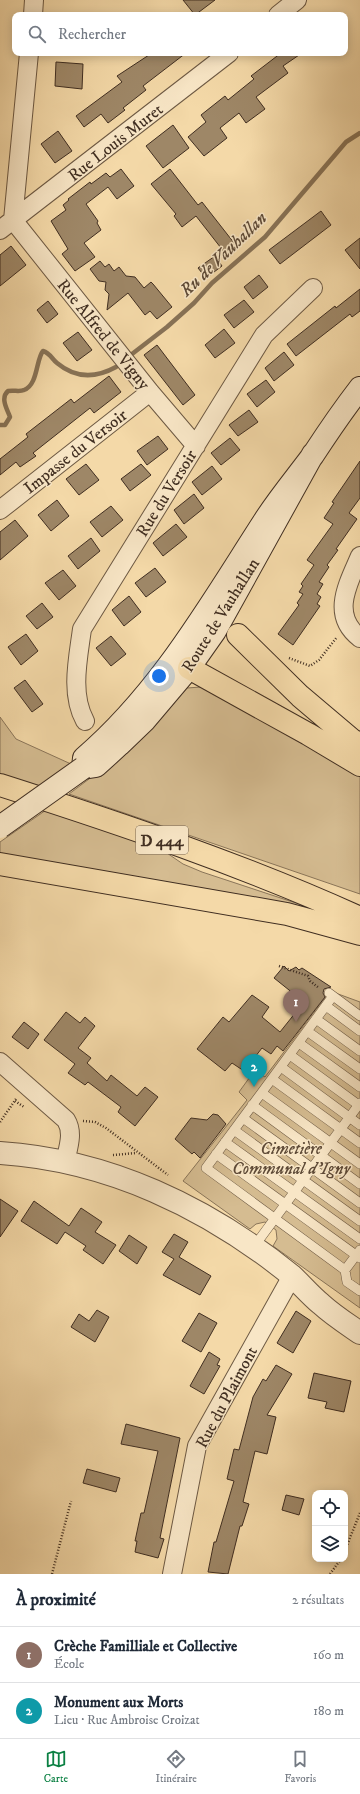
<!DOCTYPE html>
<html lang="fr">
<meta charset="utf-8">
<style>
:root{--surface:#fff;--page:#f2f2f3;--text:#1f2937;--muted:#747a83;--line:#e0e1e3;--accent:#0b8043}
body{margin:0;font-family:"IM FELL DW Pica",serif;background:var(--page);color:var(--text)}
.controls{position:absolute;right:12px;bottom:12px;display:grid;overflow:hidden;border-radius:8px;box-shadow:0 2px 10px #0003}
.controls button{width:36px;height:36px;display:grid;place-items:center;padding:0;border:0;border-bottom:1px solid var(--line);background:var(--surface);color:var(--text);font:20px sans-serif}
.you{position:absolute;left:159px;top:676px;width:14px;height:14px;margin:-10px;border:3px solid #fff;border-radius:50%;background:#1a73e8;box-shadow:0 0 0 6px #1a73e833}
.badge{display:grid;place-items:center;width:26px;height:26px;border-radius:50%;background:var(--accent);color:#fff;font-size:13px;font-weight:700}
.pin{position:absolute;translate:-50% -33px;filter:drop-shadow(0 1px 2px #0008)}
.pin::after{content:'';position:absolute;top:21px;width:14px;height:12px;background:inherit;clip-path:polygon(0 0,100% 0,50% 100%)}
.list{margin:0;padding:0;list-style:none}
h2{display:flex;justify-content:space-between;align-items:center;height:52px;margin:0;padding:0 16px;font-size:17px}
h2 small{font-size:13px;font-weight:400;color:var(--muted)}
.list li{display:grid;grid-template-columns:26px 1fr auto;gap:12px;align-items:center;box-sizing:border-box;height:56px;padding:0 16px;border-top:1px solid var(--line)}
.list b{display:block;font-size:15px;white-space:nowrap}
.list p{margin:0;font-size:13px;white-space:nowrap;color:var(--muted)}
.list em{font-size:13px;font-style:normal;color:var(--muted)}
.icon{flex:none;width:22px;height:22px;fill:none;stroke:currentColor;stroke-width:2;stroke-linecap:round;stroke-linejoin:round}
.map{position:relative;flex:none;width:360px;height:1574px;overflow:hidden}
.search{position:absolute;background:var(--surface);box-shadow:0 2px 10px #0003;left:12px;right:12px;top:12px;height:44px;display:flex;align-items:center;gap:10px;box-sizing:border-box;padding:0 14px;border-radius:8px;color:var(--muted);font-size:15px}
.sheet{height:164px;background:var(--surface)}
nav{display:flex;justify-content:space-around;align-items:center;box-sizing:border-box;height:56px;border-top:1px solid var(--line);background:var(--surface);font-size:11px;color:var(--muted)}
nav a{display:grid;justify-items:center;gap:2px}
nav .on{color:var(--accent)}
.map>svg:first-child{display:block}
</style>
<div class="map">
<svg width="360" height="1574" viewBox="0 0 360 1574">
<rect width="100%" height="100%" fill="#f4d9a8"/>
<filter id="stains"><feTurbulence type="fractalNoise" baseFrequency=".005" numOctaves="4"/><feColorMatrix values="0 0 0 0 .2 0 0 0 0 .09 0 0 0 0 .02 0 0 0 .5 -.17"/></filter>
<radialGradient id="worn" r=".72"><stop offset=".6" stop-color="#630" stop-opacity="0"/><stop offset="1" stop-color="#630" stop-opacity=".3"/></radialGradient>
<path fill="#d5bc91" stroke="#8a7559" d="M201,687L360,771V894L69,794L97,773L187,688Z
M0,717L16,739L71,764L41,787L0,776Z
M49,808L161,849L183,864L202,872L326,913L0,858V842Z
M330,991L360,1002V1308L273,1246L277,1239L276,1230L265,1222L256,1224L250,1229L183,1181L247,1100L239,1092L255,1070L265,1077Z"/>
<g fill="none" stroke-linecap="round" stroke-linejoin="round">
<path stroke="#877256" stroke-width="4.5" d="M132,354L167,327L194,303L212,283L265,237L346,142L360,133
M0,425H5L10,417C7,409 0,398 8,391C14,390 20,392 24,390C38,385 36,359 43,351C50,353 52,359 57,363C76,379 96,378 116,367"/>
</g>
<path fill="#9e8767" stroke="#402e21" d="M183,0H215L195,15Z
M152,53H186L143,86L146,90L123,108L125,110L108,123L101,114L84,127L76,116L122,82L117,76Z
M281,53H302L283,66L288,73L256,97L265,109L246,123L239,113L220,128L227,138L204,156L188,137L206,122L201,115L225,96L228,100L254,79L251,76Z
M56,62L83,64L82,89L55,86Z
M173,125L189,148L163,168L146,146Z
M58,131L72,151L55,163L41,144Z
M121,169L134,186L117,199L108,187L86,204L98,221L97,223L101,230L84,243L95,257L75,271L62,254L68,249L51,221L66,210L63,205L69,200L68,199L90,182L91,184L106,173L110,177Z
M170,169L198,205L202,202L238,248L228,257L196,216L182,227L174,216L176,214L151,184Z
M321,211L331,225L280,264L269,250Z
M360,238V269L345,250Z
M11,246L26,265L0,286V255Z
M215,256L222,266L206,278L198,268Z
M100,261L105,267L109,264L114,271L119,267L126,276L135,277L144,288L151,282L153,284L172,307L157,319L150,311L145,315L128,293L107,310L109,294L105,290L106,282L99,281L90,269Z
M259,275L268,287L253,299L244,287Z
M360,289V311L352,317L350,314L296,356L287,344L335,306L336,308Z
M244,300L254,312L234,328L224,315Z
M48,301L58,314L47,323L37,310Z
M224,329L235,343L215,358L205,345Z
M78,332L92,350L77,361L63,343Z
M157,345L195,395L183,405L144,355Z
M284,352L294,365L274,381L265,368Z
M109,376L121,392L94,413L90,408L33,453L36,456L20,467L16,462L0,475V459L28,437L26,434L71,399L74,403Z
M266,380L275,392L257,407L247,394Z
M249,410L258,422L238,436L229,425Z
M158,436L168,449L147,465L137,451Z
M230,438L240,450L221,465L211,453Z
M360,461V498L349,513L357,519L336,549L338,550L327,565L329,567L319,582L323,584L317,594L321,597L317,604L320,606L293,645L278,634L299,605L297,603L303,594L299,592L303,586L301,584L314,565L307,560L333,524L324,518L334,503L332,502Z
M86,464L99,480L79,495L66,479Z
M141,464L151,475L130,491L121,479Z
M212,466L222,479L202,495L192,482Z
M194,494L204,508L184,524L174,510Z
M57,500L69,516L51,531L38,515Z
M111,506L123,520L102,537L90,522Z
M15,520L28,536L0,560V532Z
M176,524L187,537L163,556L153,543Z
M91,538L100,551L78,569L68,556Z
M155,568L166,582L146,597L135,583Z
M63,570L76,586L59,600L45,583Z
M129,596L141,612L124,626L112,610Z
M42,603L53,617L37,629L26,616Z
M26,634L38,651L21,665L8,647Z
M111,636L126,654L111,666L96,648Z
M25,680L43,704L32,712L14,688Z
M284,966L289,971L296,967L299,970L302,968L331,987L324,989L323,993L325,997L283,1051L277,1046L271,1054L262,1048L244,1071L232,1063L225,1071L197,1049L223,1017L229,1022L252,995L269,1007L262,1017L280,1032L304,1002L274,978Z
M66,1012L80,1023L85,1017L95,1026L78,1048L91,1058L87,1063L107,1081L111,1075L137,1096L145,1087L158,1097L135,1126L118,1112L121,1107L88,1082L85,1085L68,1073L75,1064L44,1040Z
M24,1022L39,1034L28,1049L12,1037Z
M213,1114L218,1115L226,1124L200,1158L194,1152L192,1154L175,1139L191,1118L207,1120Z
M0,1199L18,1211L0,1237Z
M34,1201L69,1226L81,1208L102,1222L95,1232L116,1245L103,1264L83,1250L86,1246L65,1232L57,1244L21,1221Z
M174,1234L188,1242L179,1257L211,1276L200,1295L163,1275L174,1259L162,1252Z
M129,1235L147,1247L137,1264L119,1251Z
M97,1310L109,1317L95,1342L71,1327L79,1314L89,1321Z
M296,1311L311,1321L293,1353L277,1343Z
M199,1313L217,1323L201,1352L182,1341Z
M209,1352L220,1359L217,1365L220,1366L204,1394L190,1386Z
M276,1365L292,1374L267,1415L276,1417L267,1454L255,1451L243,1502L249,1504L242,1526H240L228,1574L208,1572L214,1542H216L234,1481L227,1479L234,1449L239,1450L253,1397L263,1379L266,1381Z
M314,1373L351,1381L344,1412L325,1408L327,1402L308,1398Z
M126,1424L180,1438L160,1538L164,1539L158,1558L135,1552L137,1541H135L141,1513H144L158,1451L121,1444Z
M87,1469L120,1478L116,1492L83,1483Z
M286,1495L304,1499L299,1515L282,1510Z"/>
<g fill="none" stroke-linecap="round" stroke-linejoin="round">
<g stroke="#6d5943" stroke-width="10">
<path id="service" d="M329,993L360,1016
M333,996L206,1168L345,1270L347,1282L360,1291
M326,1006L360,1031
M316,1019L360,1051
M307,1031L360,1069
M299,1043L360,1087
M290,1055L360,1106
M281,1067L360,1125
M272,1079L360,1143
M262,1093L360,1164
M252,1105L360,1184
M243,1118L360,1203
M234,1130L360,1221
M225,1142L360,1239
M216,1154L360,1258
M253,1248L360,1103
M345,1270L360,1250"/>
</g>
<g stroke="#6d5943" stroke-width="20">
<path id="minor" d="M33,15L34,0
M278,15L297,0
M29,53L13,220L150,392L196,446
M0,230L229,53
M0,510L150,392
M360,556C348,584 330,615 360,638
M85,721C70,694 78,659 82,629L264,335L313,288
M0,1062L66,1120C74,1133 68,1148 65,1162
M172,1574L197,1446L292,1276"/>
</g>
<g stroke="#6d5943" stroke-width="24">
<path id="tertiary" d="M0,1153C108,1160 207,1207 291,1275C301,1284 310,1295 321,1304C333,1315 347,1324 360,1333"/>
</g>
<g stroke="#402e21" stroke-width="24">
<path id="secondary" d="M313,454L215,631L189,668L145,720L119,745L96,766L83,768L84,758C160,693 210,605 263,523C278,499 296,478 313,455C328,432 343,410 360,388"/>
</g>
<g stroke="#402e21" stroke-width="24">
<path id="primary" d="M238,635L300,696L352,740L360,744
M189,668L308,734L360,765
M0,785C122,824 243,865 360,918
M0,864L287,914L360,934"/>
</g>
<path stroke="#402e21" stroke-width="2.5" stroke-dasharray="1 2" stroke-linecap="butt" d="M289,658L310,666L319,660L337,637
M279,966L308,976L310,981L319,988
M15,1101L24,1107
M83,1121L95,1122L106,1128L168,1175
M0,1122L16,1099
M113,1155L136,1153
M345,1550L360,1513
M52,1574L71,1501
M330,1574L341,1559"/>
<use href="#service" stroke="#f8e6c6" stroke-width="9"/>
<use href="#minor" stroke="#f8e6c6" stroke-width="18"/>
<use href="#tertiary" stroke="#f8e6c6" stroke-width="22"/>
<use href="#secondary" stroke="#f8e6c6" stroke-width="22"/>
<use href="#primary" stroke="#f4d9a8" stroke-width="22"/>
<g stroke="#402e21" stroke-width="24" stroke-linecap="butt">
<path id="secondary-bridge" d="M0,827L83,768"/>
</g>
<use href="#secondary-bridge" stroke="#f8e6c6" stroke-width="22"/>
</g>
<g text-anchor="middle" stroke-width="3" stroke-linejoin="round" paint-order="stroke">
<rect fill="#f8e6c6" stroke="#776552" stroke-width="1" x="136" y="826" width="52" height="28" rx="3"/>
<g font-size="16" font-weight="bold" fill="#402e21">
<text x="162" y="846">D 444</text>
</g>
<g font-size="17" fill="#402e21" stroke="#f8e6c6">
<text transform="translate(115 142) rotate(-38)" y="6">Rue Louis Muret</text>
<text transform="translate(104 334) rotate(51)" y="6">Rue Alfred de Vigny</text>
<text transform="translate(75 451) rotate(-38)" y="6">Impasse du Versoir</text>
<text transform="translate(166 493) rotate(-58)" y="6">Rue du Versoir</text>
<text transform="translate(220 615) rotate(-58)" y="6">Route de Vauhallan</text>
<text transform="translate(226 1397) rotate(-62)" y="6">Rue du Plaimont</text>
</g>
<g font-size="17" font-style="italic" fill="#5e4a37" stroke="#f8e6c6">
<text x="291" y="1154">Cimetière<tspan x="291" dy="20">Communal d'Igny</tspan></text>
</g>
<g font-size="18" font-style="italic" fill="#5e4a37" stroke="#f8e6c6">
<text transform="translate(223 254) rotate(-44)" y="6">Ru de Vauhallan</text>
</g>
</g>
<rect width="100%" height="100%" filter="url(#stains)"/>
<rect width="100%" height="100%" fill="url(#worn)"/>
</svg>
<div class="controls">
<button><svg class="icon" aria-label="locate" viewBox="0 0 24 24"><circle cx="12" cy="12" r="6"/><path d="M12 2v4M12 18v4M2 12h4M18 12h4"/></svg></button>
<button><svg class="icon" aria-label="layers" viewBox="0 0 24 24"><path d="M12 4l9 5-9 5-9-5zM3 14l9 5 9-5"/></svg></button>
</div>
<div class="you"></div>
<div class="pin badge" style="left:296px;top:1022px;background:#8d6e63">1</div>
<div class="pin badge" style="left:254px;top:1087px;background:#0f9aa8">2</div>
<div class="search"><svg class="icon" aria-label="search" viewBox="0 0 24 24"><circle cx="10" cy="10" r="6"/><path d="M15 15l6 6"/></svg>Rechercher</div>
</div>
<section class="sheet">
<h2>À proximité<small>2 résultats</small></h2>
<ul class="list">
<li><span class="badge" style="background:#8d6e63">1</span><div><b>Crèche Familliale et Collective</b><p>École</p></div><em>160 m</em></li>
<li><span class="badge" style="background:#0f9aa8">2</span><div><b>Monument aux Morts</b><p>Lieu · Rue Ambroise Croizat</p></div><em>180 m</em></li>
</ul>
</section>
<nav>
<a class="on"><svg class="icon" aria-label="map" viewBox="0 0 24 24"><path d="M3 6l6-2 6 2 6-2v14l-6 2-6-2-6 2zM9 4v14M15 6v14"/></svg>Carte</a>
<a><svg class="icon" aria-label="directions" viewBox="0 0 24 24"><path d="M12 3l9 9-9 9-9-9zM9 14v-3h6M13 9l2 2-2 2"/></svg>Itinéraire</a>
<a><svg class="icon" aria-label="saved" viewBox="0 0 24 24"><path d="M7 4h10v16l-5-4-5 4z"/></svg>Favoris</a>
</nav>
